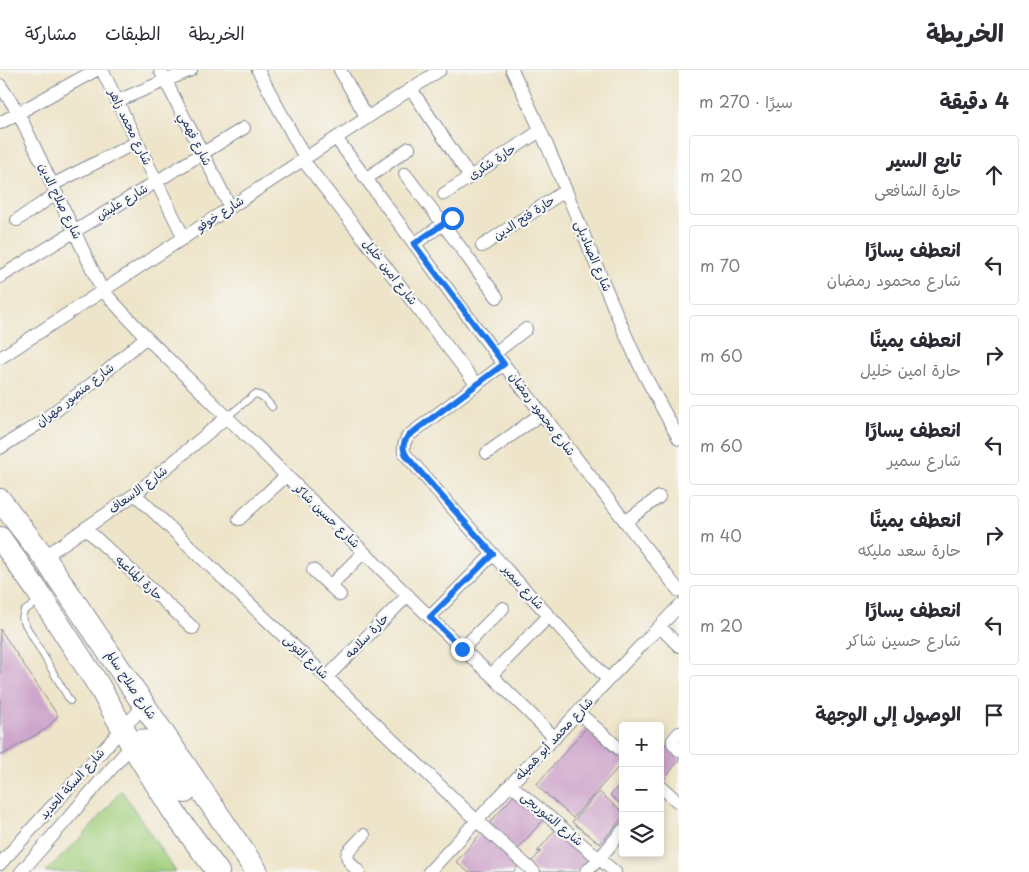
<!DOCTYPE html>
<html lang="ar">
<meta charset="utf-8">
<style>
:root{--surface:#fff;--page:#f2f2f3;--text:#2b2b33;--muted:#7c7c81;--line:#e1e1e2}
body{margin:0;font-family:"Playpen Sans","Playpen Sans Arabic",sans-serif;background:var(--page);color:var(--text);direction:rtl}
.controls{position:absolute;right:15px;bottom:15px;display:grid;overflow:hidden;border-radius:5px;box-shadow:0 2px 8px #0003}
.controls button{width:45px;height:45px;display:grid;place-items:center;padding:0;border:0;border-bottom:1px solid var(--line);background:var(--surface);color:var(--text);font:25px sans-serif}
.stop{position:absolute;width:15px;height:15px;margin:-11px;border:4px solid #1a73e8;border-radius:50%;background:#fff}
.stop.end{background:#1a73e8;border-color:#fff;box-shadow:0 1px 5px #0008}
.list{margin:0;padding:0;list-style:none}
h2{display:flex;justify-content:space-between;align-items:center;height:65px;margin:0;padding:0 20px;font-size:21px}
h2 small{font-size:16px;font-weight:400;color:var(--muted)}
.list li{display:grid;grid-template-columns:32px 1fr auto;gap:15px;align-items:center;box-sizing:border-box;height:80px;margin:0 10px 10px;padding:0 10px;border:1px solid var(--line);border-radius:5px}
.list b{display:block;font-size:19px;white-space:nowrap}
.list p{margin:0;font-size:16px;white-space:nowrap;color:var(--muted)}
.list em{font-size:16px;font-style:normal;color:var(--muted)}
.icon{flex:none;width:28px;height:28px;fill:none;stroke:currentColor;stroke-width:2;stroke-linecap:round;stroke-linejoin:round}
.map{position:relative;flex:none;width:679px;height:802px;overflow:hidden;direction:ltr}
header{display:flex;align-items:center;gap:30px;box-sizing:border-box;height:70px;padding:0 25px;background:var(--surface);border-bottom:1px solid var(--line)}
header strong{font-size:24px}
nav{display:flex;gap:28px;margin-inline-start:auto;font-size:18px}
main{display:flex}
aside{flex:1;background:var(--surface)}
.map>svg:first-child{display:block}
</style>
<header>
<strong>الخريطة</strong>
<nav><a>الخريطة</a><a>الطبقات</a><a>مشاركة</a></nav>
</header>
<main>
<aside>
<h2>4 دقيقة<small>سيرًا · 270 m</small></h2>
<ul class="list">
<li><svg class="icon" aria-label="ahead" viewBox="0 0 24 24"><path d="M12 20V5M6 11l6-6 6 6"/></svg><div><b>تابع السير</b><p>حارة الشافعى</p></div><em>20 m</em></li>
<li><svg class="icon" aria-label="left" viewBox="0 0 24 24"><path d="M17 20v-9H6M10 6l-5 5 5 5"/></svg><div><b>انعطف يسارًا</b><p>شارع محمود رمضان</p></div><em>70 m</em></li>
<li><svg class="icon" aria-label="right" viewBox="0 0 24 24"><path d="M7 20v-9h11M14 6l5 5-5 5"/></svg><div><b>انعطف يمينًا</b><p>حارة امين خليل</p></div><em>60 m</em></li>
<li><svg class="icon" aria-label="left" viewBox="0 0 24 24"><path d="M17 20v-9H6M10 6l-5 5 5 5"/></svg><div><b>انعطف يسارًا</b><p>شارع سمير</p></div><em>60 m</em></li>
<li><svg class="icon" aria-label="right" viewBox="0 0 24 24"><path d="M7 20v-9h11M14 6l5 5-5 5"/></svg><div><b>انعطف يمينًا</b><p>حارة سعد مليكه</p></div><em>40 m</em></li>
<li><svg class="icon" aria-label="left" viewBox="0 0 24 24"><path d="M17 20v-9H6M10 6l-5 5 5 5"/></svg><div><b>انعطف يسارًا</b><p>شارع حسين شاكر</p></div><em>20 m</em></li>
<li><svg class="icon" aria-label="arrive" viewBox="0 0 24 24"><path d="M6 21V4h12l-3 4 3 4H6"/></svg><div><b>الوصول إلى الوجهة</b></div></li>
</ul>
</aside>
<div class="map">
<svg width="679" height="802" viewBox="0 0 679 802">
<rect width="100%" height="100%" fill="#f6f6f2"/>
<filter id="ink" filterUnits="userSpaceOnUse"><feTurbulence type="fractalNoise" baseFrequency=".02" numOctaves="2"/><feDisplacementMap in="SourceGraphic" scale="10" xChannelSelector="R" yChannelSelector="G"/><feConvolveMatrix kernelMatrix="1 2 1 2 8 2 1 2 1" color-interpolation-filters="sRGB"/></filter>
<filter id="wash" filterUnits="userSpaceOnUse"><feTurbulence type="fractalNoise" baseFrequency=".0096" numOctaves="4" result="noise"/><feDisplacementMap in="SourceGraphic" scale="20" xChannelSelector="R" yChannelSelector="G"/><feGaussianBlur stdDeviation="1.12" result="paint"/><feColorMatrix in="noise" values="0 0 0 0 0 0 0 0 0 0 0 0 0 0 0 0 0 1.4 0 .05"/><feComposite in="paint" operator="in"/></filter>
<g filter="url(#wash)">
<rect width="100%" height="100%" fill="#eee4c9"/>
<path fill="#a1ce7c" stroke="#5e7e6d" d="M121,720L176,802H45C72,777 100,750 121,720Z"/>
<g id="blocks">
<path fill="#cea5cb" d="M0,559L58,646L46,659L0,686Z
M586,658L623,692L573,748L536,715Z
M666,674L679,686V690L664,710L660,706V680Z
M623,711V736L610,725Z
M599,722L623,742V747L600,774L572,752Z
M514,725L543,750L517,780L488,755Z
M556,759L591,788L579,802H538L529,795L541,781L537,782Z
M482,762L520,794L513,802H468L456,792Z"/>
</g>
</g>
<g filter="url(#ink)">
<use href="#blocks" fill-opacity="0" stroke="#848a94" stroke-width="1"/>
<g fill="none" stroke-linecap="round" stroke-linejoin="round">
<g stroke="#848a94" stroke-width="8">
<path id="lane" d="M227,347L255,324C263,325 267,331 272,337
M39,531L24,541L22,548L25,554L70,631"/>
</g>
<g stroke="#848a94" stroke-width="14">
<path id="street" d="M102,0L184,168
M160,0L230,137
M258,0L305,88
M340,0L367,48
M512,0C560,95 593,196 638,292C651,318 665,343 679,369
M0,15L18,42L102,220L146,267L462,579L491,605L555,668
M411,19L470,107
M117,31L191,0
M0,53L96,0
M336,68L495,283L679,521
M303,90L477,315
M405,104L443,154L497,227
M366,109L409,78
M52,115L137,72
M444,124L540,61
M17,150L56,124
M414,174L452,148
M482,176L566,120
M0,207L244,58
M495,283L526,259
M0,288L440,0
M504,294L408,366C404,372 403,376 404,383L505,498L608,610
M0,378L38,354L94,312L146,267
M487,383L541,344
M135,424L477,751L534,802
M239,449L286,406
M625,452L659,427
M85,458L193,558
M44,487L135,424L227,347
M313,500L340,525
M330,516L364,482
M430,547L493,484
M660,557L679,576
M462,579L503,538
M491,605L549,546
M327,607L408,525
M578,642L623,682
M679,663L673,670V673L679,680
M511,715L615,802
M660,716L677,731
M0,794L122,659L145,635
M21,802L132,675
M359,802C353,796 345,790 348,782L364,765
M429,802L608,610L679,536
M586,802L599,789L623,760"/>
</g>
<g stroke="#848a94" stroke-width="24">
<path id="highway" d="M0,430L44,487L257,802
M0,468L36,519L99,616L132,675L175,744L218,802
M132,675C141,669 144,669 152,676L185,722"/>
</g>
<use href="#lane" stroke="#fff" stroke-width="6"/>
<use href="#street" stroke="#fff" stroke-width="12"/>
<use href="#highway" stroke="#fff" stroke-width="22"/>
</g>
</g>
<g fill="none" stroke-linecap="round" stroke-linejoin="round" filter="url(#ink)">
<path stroke="#1a73e8" stroke-width="6" d="M452,148L414,174L504,294L408,366C402,374 402,380 408,388L493,484L430,547L462,579"/>
</g>
<g text-anchor="middle" stroke-width="4.5" stroke-linejoin="round" paint-order="stroke">
<g font-size="12" fill="#1b2f5e" stroke="#f6f6f2">
<text transform="translate(130 57) rotate(64)" y="4">شارع محمد زاهر</text>
<text transform="translate(195 69) rotate(63)" y="4">شارع فهمي</text>
<text transform="translate(492 92) rotate(-33)" y="4">حارة شكرى</text>
<text transform="translate(60 131) rotate(64)" y="4">شارع صلاح الدين</text>
<text transform="translate(122 132) rotate(-31)" y="4">شارع عليش</text>
<text transform="translate(220 144) rotate(-33)" y="4">شارع خوفو</text>
<text transform="translate(524 148) rotate(-33)" y="4">حارة فتح الدين</text>
<text transform="translate(593 186) rotate(67)" y="4">شارع الصناديلى</text>
<text transform="translate(390 202) rotate(52)" y="4">شارع امين خليل</text>
<text transform="translate(75 325) rotate(-38)" y="4">شارع منصور مهران</text>
<text transform="translate(542 344) rotate(53)" y="4">شارع محمود رمضان</text>
<text transform="translate(138 420) rotate(-37)" y="4">شارع الاسعاف</text>
<text transform="translate(327 446) rotate(44)" y="4">شارع حسين شاكر</text>
<text transform="translate(139 508) rotate(43)" y="4">حارة المناعيه</text>
<text transform="translate(523 517) rotate(48)" y="4">شارع سمير</text>
<text transform="translate(367 566) rotate(-46)" y="4">حارة سلامه</text>
<text transform="translate(306 587) rotate(44)" y="4">شارع التونى</text>
<text transform="translate(131 615) rotate(56)" y="4">شارع صلاح سالم</text>
<text transform="translate(554 669) rotate(-47)" y="4">شارع محمد أبو هميله</text>
<text transform="translate(72 714) rotate(-48)" y="4">شارع السكة الحديد</text>
<text transform="translate(552 749) rotate(40)" y="4">شارع الشوربجى</text>
</g>
</g>
</svg>
<div class="controls">
<button>+</button>
<button>−</button>
<button><svg class="icon" aria-label="layers" viewBox="0 0 24 24"><path d="M12 4l9 5-9 5-9-5zM3 14l9 5 9-5"/></svg></button>
</div>
<div class="stop" style="left:452px;top:148px"></div>
<div class="stop end" style="left:462px;top:579px"></div>
</div>
</main>
